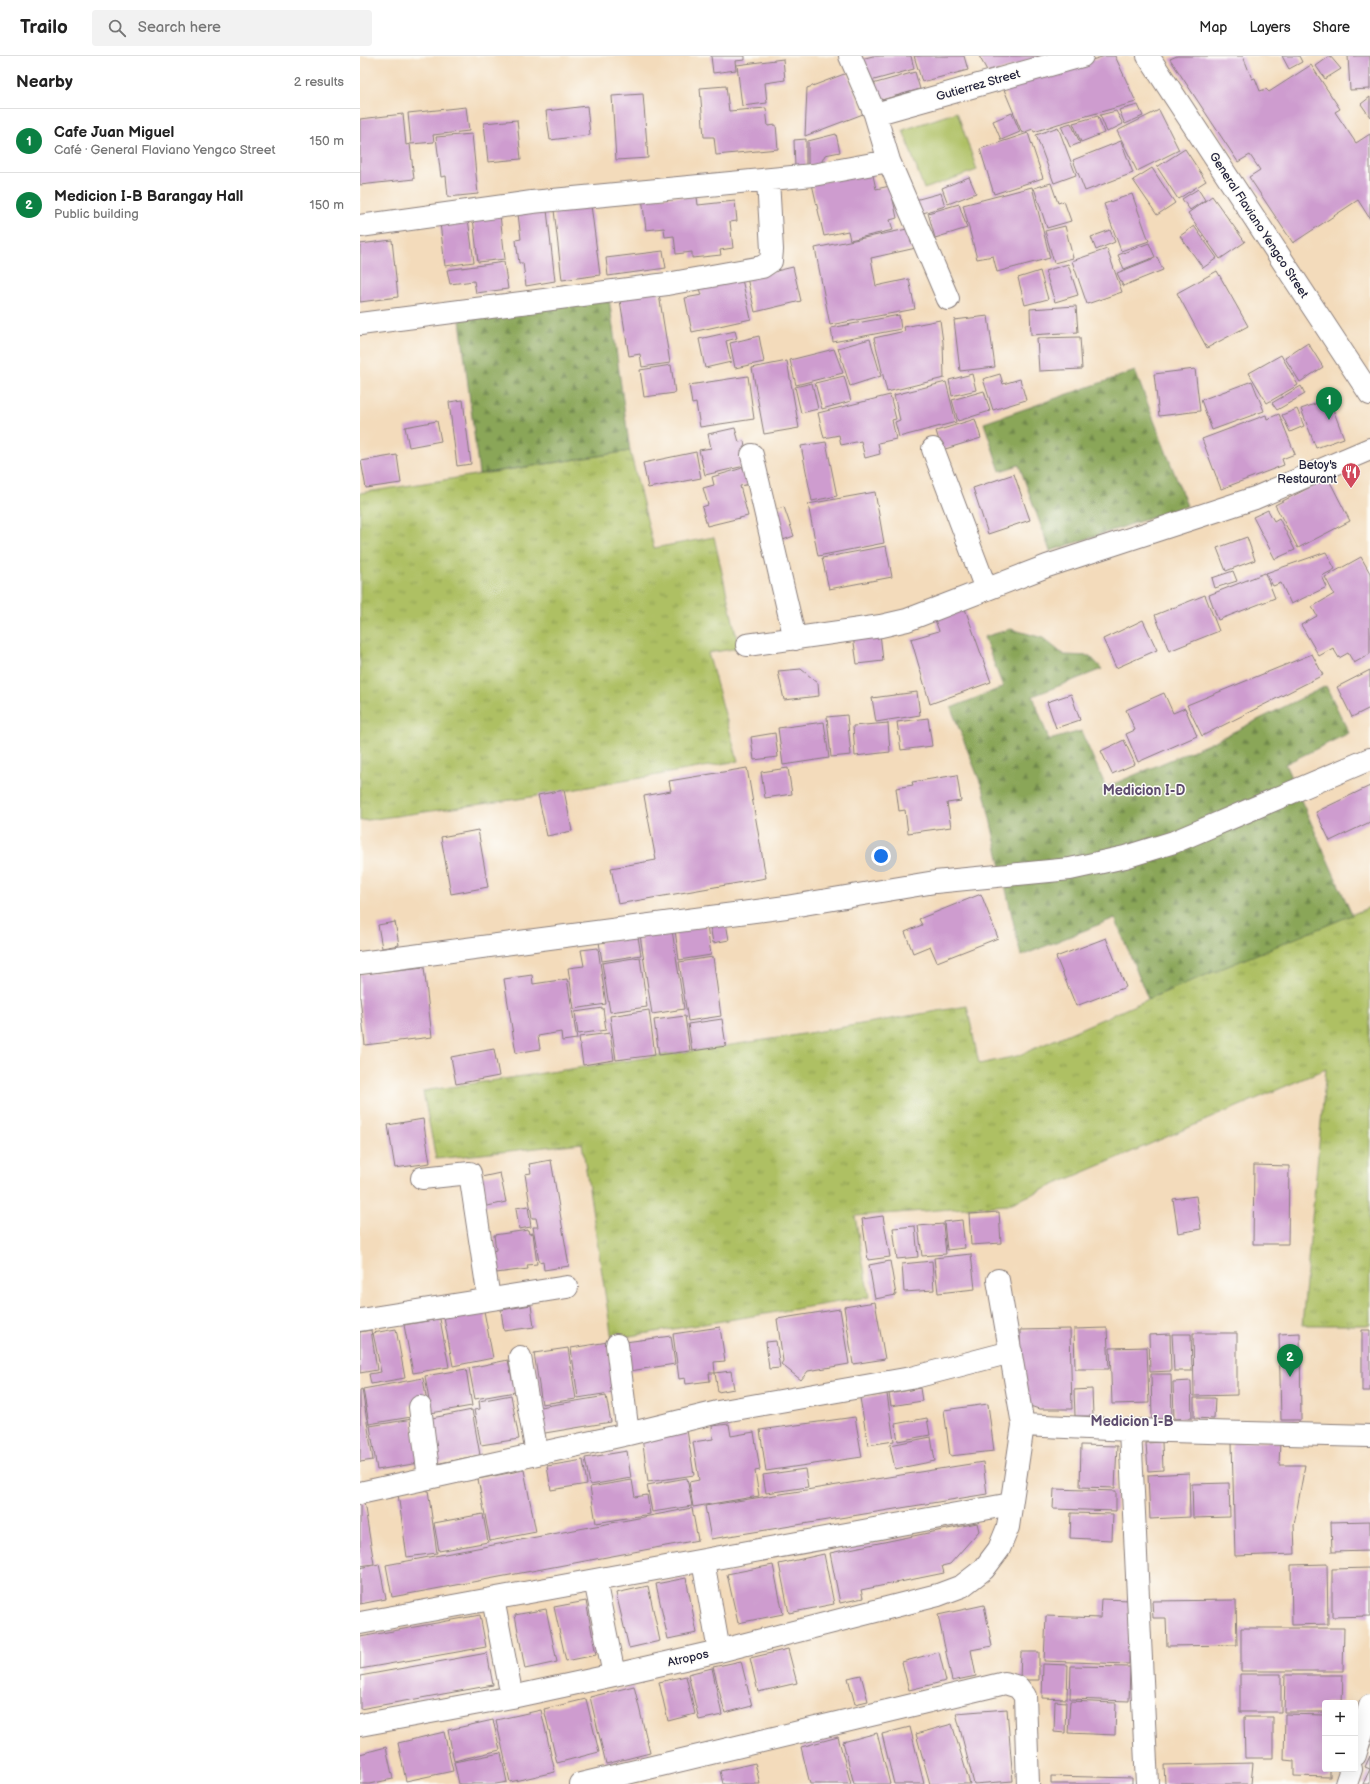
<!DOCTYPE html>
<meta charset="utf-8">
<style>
:root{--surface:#fff;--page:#f2f2f2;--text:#222;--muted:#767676;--line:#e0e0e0;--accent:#0b8043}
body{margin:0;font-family:"Balsamiq Sans",sans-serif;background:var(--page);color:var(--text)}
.controls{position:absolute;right:12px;bottom:12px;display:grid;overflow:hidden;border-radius:4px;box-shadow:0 4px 16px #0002}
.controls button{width:36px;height:36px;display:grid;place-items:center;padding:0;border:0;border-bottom:1px solid var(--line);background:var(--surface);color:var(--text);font:20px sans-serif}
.you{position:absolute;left:521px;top:800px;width:14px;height:14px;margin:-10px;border:3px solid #fff;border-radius:50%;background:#1a73e8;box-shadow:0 0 0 6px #1a73e833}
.badge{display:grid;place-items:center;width:26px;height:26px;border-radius:50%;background:var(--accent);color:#fff;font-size:13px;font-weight:700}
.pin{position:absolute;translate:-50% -33px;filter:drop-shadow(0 1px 2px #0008)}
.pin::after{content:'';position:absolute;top:21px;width:14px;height:12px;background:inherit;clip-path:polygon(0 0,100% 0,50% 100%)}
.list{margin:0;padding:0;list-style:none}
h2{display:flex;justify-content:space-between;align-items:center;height:52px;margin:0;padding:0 16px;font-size:17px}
h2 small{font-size:13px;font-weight:400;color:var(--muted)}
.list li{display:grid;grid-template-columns:26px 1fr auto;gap:12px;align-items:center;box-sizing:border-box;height:64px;padding:0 16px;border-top:1px solid var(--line)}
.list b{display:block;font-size:15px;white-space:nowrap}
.list p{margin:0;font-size:13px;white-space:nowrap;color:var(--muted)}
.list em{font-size:13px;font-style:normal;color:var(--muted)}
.icon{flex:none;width:22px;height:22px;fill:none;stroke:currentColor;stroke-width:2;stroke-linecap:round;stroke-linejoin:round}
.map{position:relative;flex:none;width:1010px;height:1728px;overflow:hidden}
header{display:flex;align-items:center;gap:24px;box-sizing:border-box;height:56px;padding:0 20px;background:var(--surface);border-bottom:1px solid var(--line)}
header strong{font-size:19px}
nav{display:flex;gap:22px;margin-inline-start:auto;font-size:14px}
.search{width:280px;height:36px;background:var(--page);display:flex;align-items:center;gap:10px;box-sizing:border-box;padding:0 14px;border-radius:4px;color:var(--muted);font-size:15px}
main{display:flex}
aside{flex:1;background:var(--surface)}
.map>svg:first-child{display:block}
</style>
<header>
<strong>Trailo</strong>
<div class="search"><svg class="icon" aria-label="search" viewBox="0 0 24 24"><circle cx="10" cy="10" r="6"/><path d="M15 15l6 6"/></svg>Search here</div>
<nav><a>Map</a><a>Layers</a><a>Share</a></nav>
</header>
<main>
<aside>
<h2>Nearby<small>2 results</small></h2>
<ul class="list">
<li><span class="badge">1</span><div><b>Cafe Juan Miguel</b><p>Café · General Flaviano Yengco Street</p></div><em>150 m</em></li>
<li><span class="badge">2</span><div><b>Medicion I-B Barangay Hall</b><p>Public building</p></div><em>150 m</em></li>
</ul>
</aside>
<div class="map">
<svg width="1010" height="1728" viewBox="0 0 1010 1728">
<defs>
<pattern id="grass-tufts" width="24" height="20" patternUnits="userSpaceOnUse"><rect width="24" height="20" fill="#aec063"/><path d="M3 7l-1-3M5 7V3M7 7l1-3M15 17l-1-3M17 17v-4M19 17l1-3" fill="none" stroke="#8d9c53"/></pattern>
<pattern id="forest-firs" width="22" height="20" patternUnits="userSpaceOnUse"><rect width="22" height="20" fill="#8aa659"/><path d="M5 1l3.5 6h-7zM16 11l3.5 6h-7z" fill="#70874b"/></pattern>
</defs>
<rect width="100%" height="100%" fill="#fdfcf7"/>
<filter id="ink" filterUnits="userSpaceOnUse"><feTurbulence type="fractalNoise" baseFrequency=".025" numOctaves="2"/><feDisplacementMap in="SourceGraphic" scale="8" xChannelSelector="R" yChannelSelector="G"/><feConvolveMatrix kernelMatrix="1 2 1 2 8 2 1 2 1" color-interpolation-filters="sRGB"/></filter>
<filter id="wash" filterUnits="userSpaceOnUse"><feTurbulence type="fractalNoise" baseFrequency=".012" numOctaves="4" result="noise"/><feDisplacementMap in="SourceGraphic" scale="16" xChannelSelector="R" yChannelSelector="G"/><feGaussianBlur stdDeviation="0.9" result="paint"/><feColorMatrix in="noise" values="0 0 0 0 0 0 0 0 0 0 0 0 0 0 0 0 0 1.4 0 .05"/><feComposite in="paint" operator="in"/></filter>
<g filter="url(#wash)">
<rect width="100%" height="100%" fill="#f3dbbb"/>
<path fill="url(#grass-tufts)" stroke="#68714f" d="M270,395L294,492L354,481L379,592L348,597L378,705L165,742L0,765V437Z
M1010,851V1269H942L966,1013L647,1149L495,1160L509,1241L252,1283L222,1087L76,1103L63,1035L431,980L607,950L619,1008L657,1000L849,917Z"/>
<path fill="url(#forest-firs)" stroke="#56644a" d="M249,242L270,395L119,418L100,264Z
M775,315L827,450L690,495L659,409L640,415L624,367Z
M651,573L683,582L704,599L730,600L742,613L673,640L689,684L721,675L746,731L853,686L966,630L989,677L925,708L992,859L788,943L755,862L661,900L624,736L591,652L643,631L624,581Z"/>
<path fill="#aec063" stroke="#68714f" d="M597,56L617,114L564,133L543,74Z"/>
<g id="blocks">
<path fill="#ce9ccf" d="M351,0H385V4L375,5L376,14L353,17Z
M513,0H551L554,13L507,26L501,3Z
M554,0H604L608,14L562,26Z
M619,0H686L629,18Z
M745,0H755L776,46L698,68L674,76L673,73L662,77L643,31Z
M817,0H883L892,23L895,22L900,35L906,33L909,36L951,9L980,53L975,56L996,87L1010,78V163L998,144L933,187L889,121L900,114L890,99L878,106L810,3Z
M922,0H939L942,6L929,13Z
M970,0L981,13L965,23L956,10Z
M988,0H1010V33L990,34Z
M423,3L425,24L405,27L407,47L382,50L377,9Z
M555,16L560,33L518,45L509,29Z
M487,17L503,58L445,80L447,32Z
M366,30L369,55L406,52L408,70L416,69L418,93L356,99L354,81H344L340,32Z
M283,38L288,102L256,104L252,40Z
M1010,41V61L1001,48Z
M778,49L783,60L765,68L759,54Z
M227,50L230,79L190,84L186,55Z
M106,51L109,75L73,79L74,86L51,88L48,57Z
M799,54L819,94L777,115L757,75Z
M756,55L763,68L747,76L740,59Z
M652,57L660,76L641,84L633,65Z
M43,58L46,89L50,88L54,123L0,129V63Z
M738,60L744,77L721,86L713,67Z
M157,64L161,103L128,106L124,67Z
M711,67L720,87L710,91L701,70Z
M698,71L716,119L694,127L676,79Z
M668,77L683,122L634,138L620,93Z
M112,78L118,138L88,141L86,120L81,121L76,81Z
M476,78L480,96L465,99L460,109L448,110V85Z
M446,83V111L435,112L434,84Z
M761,85L773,117L725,135L713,104Z
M825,93L846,125L818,143L797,111Z
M792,112L815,147L797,159L773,124Z
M512,115L516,133L530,130L537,162L530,164L533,174L490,184L488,175L464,180L452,128Z
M609,121L616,137L588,148L582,132Z
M691,127L698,147L704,145L711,165L687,172L674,132Z
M672,131L690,202L637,216L633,200L617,203L603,149Z
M838,133L845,144L830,154L822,143Z
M581,137L585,150L560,158L555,144Z
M772,138L789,185L761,195L744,148Z
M852,140L885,186L860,203L828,157Z
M282,141H337L338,149L375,145L377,165L370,166L373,192L360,194L361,199L332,202V196L316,198L314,180L305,181L304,172L286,174Z
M599,148L607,172L575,182L568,157Z
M231,149L240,219L202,224L194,154Z
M187,154L195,225L166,230L163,207H159L156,184L161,183L158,158Z
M140,159L145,203L118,206L113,162Z
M108,163L114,206L85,210L80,167Z
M705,170L713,202L694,207L685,175Z
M834,170L857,202L843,212L820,180Z
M552,172L556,192L511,202L516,230L549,223L555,253L470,269L455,192Z
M750,174L755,186L736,194L731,181Z
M32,184L38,241L0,246V188Z
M789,187L795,201L764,213L758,199Z
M747,193L762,236L727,248L712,205Z
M303,195L306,212L248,220L246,202Z
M797,201L803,214L763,230L757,217Z
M144,206L148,233L116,237L114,225L90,228L87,214Z
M708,208L718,239L695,246L685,215Z
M433,211L441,245L395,256L387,222Z
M680,215L688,243L665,249L658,222Z
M857,215L888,270L847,292L817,237Z
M381,219L391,263L332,276L325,242L342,239L339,229Z
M298,232L310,307L282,311L280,298L269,300L259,238Z
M716,250L718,276L671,279L670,253Z
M539,259L541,273L473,286L471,272Z
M628,260L635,311L600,315L594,264Z
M580,264L583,286L584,322L527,336L514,282L545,275L544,271Z
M375,275L377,282L366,285L371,306L345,312L339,283Z
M399,280L404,306L375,312L370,287Z
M720,281L722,313L679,315L677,282Z
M510,283L521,320L490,330L478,292Z
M948,287L963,311L940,326L925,302Z
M474,293L483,317L436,329L430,304Z
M921,299L938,329L907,347L889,317Z
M427,305L439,372L404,378L392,312Z
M311,309L315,337L284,341L280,314Z
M835,313L840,355L799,360L794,318Z
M612,318L616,334L592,340L589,324Z
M640,318L643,328L660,323L666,344L633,354L623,323Z
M388,320L394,363L340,371L336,347L332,348L329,329Z
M484,320L491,345L462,353L455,327Z
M892,325L904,355L852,374L841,344Z
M586,326L596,366L539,381L535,366L540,364L534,339Z
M452,327L458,353L441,357L435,331Z
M941,330L945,338L917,354L912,347Z
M624,335L630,355L598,365L592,344Z
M530,339L536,363L532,364L536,383L518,387L520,398L505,402L501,385L481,389L479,379L464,382L458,357Z
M969,343L984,382L956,392L941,353Z
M103,344L111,408L97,410L89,346Z
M937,353L944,370L930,376L922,359Z
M919,358L935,398L922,403L924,409L861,433L842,383L906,359L907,363Z
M615,363L621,382L582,394L576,375Z
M77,365L81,385L49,391L45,371Z
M375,372L379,386L384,385L389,409L345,419L339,394L351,392L348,378Z
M466,386L477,440L452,445L441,390Z
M336,396L341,422L288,432L283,407Z
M37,399L41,427L6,432L1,405Z
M386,411L391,428L380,430L388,460L347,470L342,451L348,449L343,432L354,429L352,421Z
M654,418L670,464L628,478L613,432Z
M968,422L990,465L938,492L915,449Z
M515,436L524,487L458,500L448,448Z
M424,451L434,480L423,484L412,455Z
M908,454L914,465L919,462L935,494L915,503L893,461Z
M887,481L895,504L866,515L857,492Z
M526,490L532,521L469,533L462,502Z
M966,496L975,513L962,520L967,531L931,548L921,527L913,530L906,517Z
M1001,501L1010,517V598L994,607L988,597L979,602L973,592L959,600L941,569L957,560L952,551L974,538L965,521Z
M873,515L877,525L855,532L852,522Z
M905,517L915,542L858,564L849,539Z
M845,539L859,575L809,595L795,559Z
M604,550L631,626L570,648L551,583L579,575L574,561Z
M783,564L797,594L756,612L743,583Z
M520,577L523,605L497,608L493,580Z
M952,598L963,619L842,680L827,649Z
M441,613L458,627L459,640L424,644L418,615Z
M1010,614V652L992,661L977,631Z
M557,636L560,659L516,666L512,642Z
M804,637L813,657L825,652L837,680L778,706L766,678L775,674L766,654Z
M711,638L720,664L696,672L687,646Z
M487,659L491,699L471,701L467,661Z
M568,662L572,690L541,694L537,666Z
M464,666L469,702L423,709L418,672Z
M528,667L530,696L495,700L493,670Z
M415,677L418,701L394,704L391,681Z
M764,684L775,708L752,718L741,695Z
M387,712L406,822L258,848L251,812L296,804L284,740L311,735L309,725Z
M428,712L432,738L405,742L401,716Z
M597,719L601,745L587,747L591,771L548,777L545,754L539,755L536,732L553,729L552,726Z
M1010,730V766L970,785L956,756Z
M204,734L212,775L187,780L178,739Z
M118,774L128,831L91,838L81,781Z
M621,838L638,882L577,906L570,890L553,897L545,876L562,869L559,863Z
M35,866L39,889L22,892L18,869Z
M366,867L369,884L353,887L350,869Z
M347,870L351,899L319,904L315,874Z
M312,874L324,953L292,958L280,879Z
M278,881L281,899L242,905L239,886Z
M746,882L766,931L716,950L696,901Z
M238,892L246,948L214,953L208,912L224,910L221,894Z
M280,901L287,951L250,956L242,907Z
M353,901L361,960L328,965L319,906Z
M64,911L72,981L5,989L0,941V918Z
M172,919L173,928L207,923L217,983L202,985L201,976L178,980L180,993L156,997L144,923Z
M243,952L246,974L218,978L215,956Z
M289,954L295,999L256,1004L250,960Z
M325,960L330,995L299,999L294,964Z
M362,963L366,990L332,995L328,968Z
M250,977L254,1004L223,1009L219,981Z
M134,993L139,1020L96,1028L91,1001Z
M63,1063L70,1107L35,1112L28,1069Z
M191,1104L209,1210L184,1214L183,1205L179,1206L173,1171H178L176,1162H172L165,1118L171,1117L169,1108Z
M894,1109L929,1110L928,1188H893Z
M140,1117L146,1146L123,1151L117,1122Z
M836,1140L841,1173L818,1177L813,1143Z
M168,1150L171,1171L159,1173L156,1152Z
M639,1156L641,1187L611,1189L609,1158Z
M523,1160L530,1201L508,1204L502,1163Z
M602,1164L605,1192L587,1194L584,1166Z
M583,1168L586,1198L562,1200L558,1170Z
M555,1170L558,1201L537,1203L533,1172Z
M168,1174L169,1178L173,1177L177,1208L167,1209L168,1213L136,1217L133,1195L136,1194L134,1179Z
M611,1198L615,1233L578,1237L574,1202Z
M530,1205L536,1239L515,1243L509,1209Z
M572,1205L574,1234L544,1236L542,1208Z
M515,1246L525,1303L493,1308L484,1251Z
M171,1249L174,1271L144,1275L141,1254Z
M480,1253L489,1308L448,1315L441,1324L421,1308L423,1305L417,1263Z
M124,1255L133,1302L93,1310L84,1262Z
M80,1263L89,1311L53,1317L44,1269Z
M360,1271L365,1305L354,1306L355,1317H349L350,1325L326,1328L325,1322L319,1323L313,1278Z
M747,1272L749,1313H715L714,1273Z
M36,1273L45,1322L11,1328L9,1318L21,1316L13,1277Z
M710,1273L712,1353H679L667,1349L661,1338L660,1274Z
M11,1274L17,1314L0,1317V1276Z
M1002,1274H1010V1335H1002Z
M833,1277H877V1339L834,1340Z
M940,1277L941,1364H921L919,1278Z
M810,1278L811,1315L790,1316L789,1279Z
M812,1278H831L832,1315H814Z
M311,1280L315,1308L270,1315L265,1286Z
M416,1285L420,1312L409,1313L406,1286Z
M248,1286L256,1336L218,1342L211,1292Z
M787,1291L789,1347L752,1348L750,1292Z
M208,1292L216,1343L182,1348L174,1297Z
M148,1304L155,1336L115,1343L109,1312Z
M106,1313L112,1350L71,1357L65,1320Z
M371,1315L374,1333L358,1336L355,1317Z
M791,1318H811L812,1363H792Z
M63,1322L67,1347L49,1349L51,1361L9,1368L3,1333Z
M831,1325L832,1362L814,1363L813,1326Z
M560,1332L562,1345L531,1350L529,1338Z
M2,1333L13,1404L0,1406V1334Z
M732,1333L733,1360H715L714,1334Z
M527,1338L534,1385L508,1389L500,1342Z
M151,1339L159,1383L121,1389L114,1354L120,1353L119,1345Z
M246,1340L251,1366L179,1378L174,1352Z
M834,1342H855L854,1363L834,1362Z
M628,1348L634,1395L590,1400L584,1354Z
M112,1354L120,1399L75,1408L67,1363Z
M495,1361L502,1401L406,1415L400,1374Z
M567,1362L570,1379L538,1385L535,1368Z
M52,1363L59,1407L17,1414L10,1370Z
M369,1368L371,1380L394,1376L400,1414L395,1415L399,1440L333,1451L329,1426L339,1424L333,1386L353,1383L352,1370Z
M327,1374L334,1419L288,1426L282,1381Z
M571,1381L575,1405L535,1413L530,1389Z
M802,1386L803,1414L788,1415L786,1387Z
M872,1386H920L919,1409H945L934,1469L935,1498L875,1500Z
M721,1389L757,1390L755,1432L720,1431Z
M267,1395L271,1422L230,1429L225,1402Z
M223,1404L227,1428L191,1434L187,1410Z
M623,1406L627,1438L351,1483L345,1450Z
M445,1413L448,1431L406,1437L403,1419Z
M164,1414L176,1476L130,1485L118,1423Z
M829,1417L830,1461L790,1463L788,1419Z
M327,1422L332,1450L292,1456L287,1429Z
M272,1424L275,1441L287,1439L290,1458L236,1467L230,1431Z
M869,1427L870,1461L833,1462L832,1428Z
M694,1433L756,1435V1455L693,1453Z
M68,1434L77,1497L47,1501L38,1438Z
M4,1446L14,1508L0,1510V1447Z
M332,1452L338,1484L32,1541L26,1509Z
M711,1457L753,1458L752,1484L710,1482Z
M123,1458L128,1486L79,1495L74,1467Z
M1010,1465V1495L972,1496L971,1466Z
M617,1467L619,1475L590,1508L582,1510L584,1517L501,1534L503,1542L480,1547L470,1497Z
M464,1498L474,1548L429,1557L419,1508Z
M19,1508L26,1543L0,1548V1512Z
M967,1508L968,1568L932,1569L931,1509Z
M413,1509L423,1558L378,1567L367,1518Z
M1010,1512V1560L972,1561V1513Z
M326,1522L337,1577L308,1583L296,1528Z
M288,1530L300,1585L269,1592L256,1537Z
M741,1543L770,1544L769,1608L684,1605L686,1560L740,1562Z
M876,1544L877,1589L807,1590L806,1562H793L792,1545Z
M226,1545L236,1599L206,1605L194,1551Z
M624,1549L632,1590L611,1594L616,1620L592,1625L578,1559Z
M186,1553L197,1606L165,1613L155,1559Z
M120,1559L126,1591L0,1613V1581Z
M881,1572H984L983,1615H881Z
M428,1593L437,1627L398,1636L390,1602Z
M579,1596L586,1625L549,1634L542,1606Z
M661,1596H679V1624H660Z
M127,1597L133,1629L0,1653V1620Z
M381,1605L392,1650L365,1657L353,1611Z
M683,1608L708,1609L707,1643L682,1642Z
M711,1610L770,1611L769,1645L710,1643Z
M352,1612L362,1659L339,1664L328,1618Z
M880,1618H921V1656H880Z
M501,1619L508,1645L495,1648L488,1622Z
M925,1619H983L982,1647H965V1656H924Z
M326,1620L335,1658L308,1665L299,1626Z
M274,1630L290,1697L246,1708L230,1641Z
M226,1643L239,1696L197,1707L184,1653Z
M695,1645L706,1646L705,1677L694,1676Z
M710,1645L756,1647L755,1679L708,1677Z
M647,1653L653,1725L614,1728L596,1657Z
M181,1654L195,1716L150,1726L136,1664Z
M925,1658L965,1659V1713H970V1721L934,1720V1705L924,1704Z
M884,1661H913V1702H885Z
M133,1664L140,1694L94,1705L88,1674Z
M592,1668L610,1728H570L556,1678Z
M550,1671L564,1728H534L522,1678Z
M84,1676L93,1715L46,1725L38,1687Z
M517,1677L530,1728H494L483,1686Z
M478,1681L491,1728H450L441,1691Z
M26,1691L33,1723L9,1728H0V1698Z
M141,1697L147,1726L136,1728H99L94,1706Z
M1010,1700V1728H1003L1010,1713L1005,1711Z
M395,1707L400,1728H363L360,1715Z
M893,1707L891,1728H805L804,1709Z
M691,1720L772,1722V1728H691Z"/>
</g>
</g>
<g filter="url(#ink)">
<use href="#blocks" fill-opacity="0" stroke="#8a7e7b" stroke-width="1"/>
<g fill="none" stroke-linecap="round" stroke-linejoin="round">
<g stroke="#8a7e7b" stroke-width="24">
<path id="minor" d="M490,0L515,58L529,105L588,243
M515,58L722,0
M0,170L172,146L453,119L529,105
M0,268L307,228L402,211L411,205L412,194L408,124
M573,393L626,533
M392,399L435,583
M387,589L521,570L547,564L687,510L895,442L1010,393
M0,907L426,851L575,826L710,813L765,801L814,786L1010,703
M62,1122L110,1117L129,1243
M0,1264L207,1231
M257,1289L268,1378
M160,1301L177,1398
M60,1351L69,1422
M663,1369L770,1374L1010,1380
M770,1374L787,1728
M0,1437L268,1378L358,1356L551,1322L651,1296
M343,1505L359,1595
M235,1524L254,1619
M133,1543L152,1641
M0,1567L651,1448
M0,1669L152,1641L254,1619L359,1595L578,1539L602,1530L624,1513L639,1493L648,1471L663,1369L638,1224
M995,1699L1010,1650
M221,1728L645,1627L658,1631L665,1640L668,1728
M986,1728L991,1713"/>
</g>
<g stroke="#8a7e7b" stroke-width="24">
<path id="major" d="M788,0L1010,338"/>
</g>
<use href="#minor" stroke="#fff" stroke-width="22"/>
<use href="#major" stroke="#fff" stroke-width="22"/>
</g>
</g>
<defs>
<g id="restaurant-pin" transform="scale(1)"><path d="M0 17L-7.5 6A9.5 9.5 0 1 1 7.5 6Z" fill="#d1495b" stroke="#fdfcf7"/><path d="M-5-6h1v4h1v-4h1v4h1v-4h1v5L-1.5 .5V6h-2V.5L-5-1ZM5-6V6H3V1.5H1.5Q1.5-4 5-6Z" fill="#fff"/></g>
</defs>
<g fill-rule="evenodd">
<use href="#restaurant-pin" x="991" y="416"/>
</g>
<g text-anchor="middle" stroke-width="3" stroke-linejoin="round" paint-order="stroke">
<g font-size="12" fill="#22223b" stroke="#fdfcf7">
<text transform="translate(618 29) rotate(-16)" y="4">Gutierrez Street</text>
<text transform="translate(899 169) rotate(57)" y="4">General Flaviano Yengco Street</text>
<text transform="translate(328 1602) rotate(-13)" y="4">Atropos</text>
</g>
<g font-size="12" fill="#22223b" stroke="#fdfcf7" text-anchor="end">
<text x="977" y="413">Betoy's<tspan x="977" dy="14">Restaurant</tspan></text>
</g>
<g font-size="14" font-weight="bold" fill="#5e4d6f" stroke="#fdfcf7">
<text x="784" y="739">Medicion I-D</text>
<text x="772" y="1370">Medicion I-B</text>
</g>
</g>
</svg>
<div class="controls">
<button>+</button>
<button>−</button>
</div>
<div class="you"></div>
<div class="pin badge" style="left:969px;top:364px">1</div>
<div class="pin badge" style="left:930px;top:1321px">2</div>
</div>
</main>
